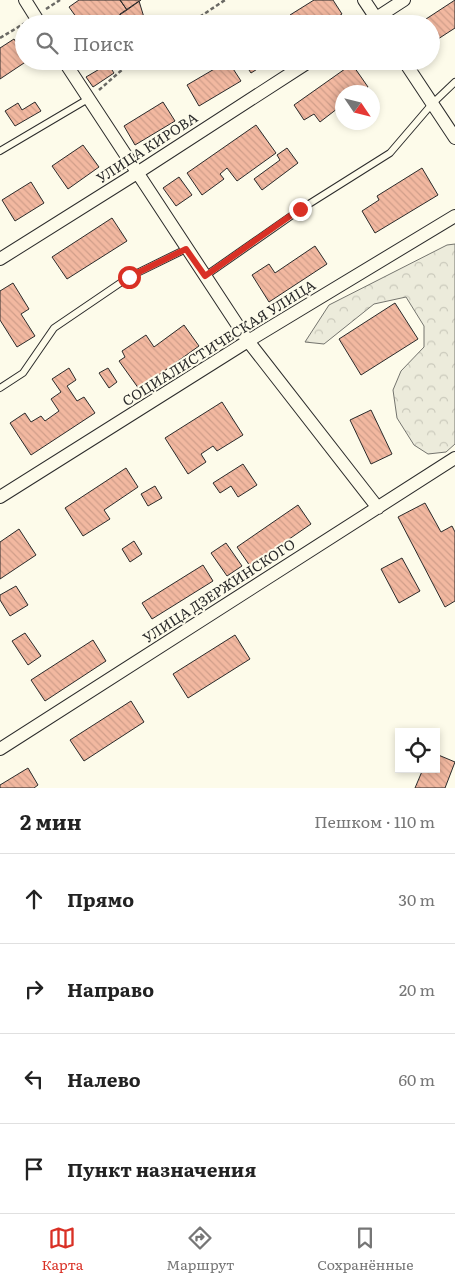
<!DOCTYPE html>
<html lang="ru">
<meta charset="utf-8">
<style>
:root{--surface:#fff;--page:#f6f6f6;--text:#222;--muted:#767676;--line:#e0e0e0;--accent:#d93025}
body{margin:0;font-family:Literata,serif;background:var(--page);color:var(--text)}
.controls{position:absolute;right:15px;bottom:15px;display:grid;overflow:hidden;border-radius:0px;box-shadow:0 2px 8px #0003}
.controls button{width:45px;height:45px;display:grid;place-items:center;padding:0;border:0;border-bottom:1px solid var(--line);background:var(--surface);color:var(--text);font:25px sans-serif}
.compass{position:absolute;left:335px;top:85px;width:45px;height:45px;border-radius:50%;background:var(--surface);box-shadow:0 2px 8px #0003;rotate:125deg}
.stop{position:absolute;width:15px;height:15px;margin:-11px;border:4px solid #d93025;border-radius:50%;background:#fff}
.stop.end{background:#d93025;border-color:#fff;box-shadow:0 1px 5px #0008}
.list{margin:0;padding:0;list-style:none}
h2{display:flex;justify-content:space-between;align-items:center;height:65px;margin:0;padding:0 20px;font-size:21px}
h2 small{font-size:16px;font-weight:400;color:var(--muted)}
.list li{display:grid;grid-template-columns:32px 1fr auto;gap:15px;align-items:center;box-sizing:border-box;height:90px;padding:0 20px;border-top:1px solid var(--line)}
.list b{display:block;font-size:19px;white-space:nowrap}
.list em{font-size:16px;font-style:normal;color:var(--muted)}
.icon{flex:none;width:28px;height:28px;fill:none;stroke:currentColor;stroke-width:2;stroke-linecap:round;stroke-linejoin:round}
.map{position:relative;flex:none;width:455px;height:788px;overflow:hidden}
.search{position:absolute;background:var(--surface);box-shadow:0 2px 8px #0003;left:15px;right:15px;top:15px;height:55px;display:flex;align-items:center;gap:12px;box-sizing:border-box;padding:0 18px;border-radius:28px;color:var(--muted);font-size:19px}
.sheet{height:425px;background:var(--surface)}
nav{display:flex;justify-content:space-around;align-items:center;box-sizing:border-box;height:70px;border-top:1px solid var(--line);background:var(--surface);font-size:14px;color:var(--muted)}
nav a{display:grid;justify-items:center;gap:2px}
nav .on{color:var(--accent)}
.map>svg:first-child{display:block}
</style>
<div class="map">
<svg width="455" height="788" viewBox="0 0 455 788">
<defs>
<pattern id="forest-crowns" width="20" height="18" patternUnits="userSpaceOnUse" patternTransform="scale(1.25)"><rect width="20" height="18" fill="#ecebdb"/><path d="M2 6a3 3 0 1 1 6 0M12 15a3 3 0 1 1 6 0" fill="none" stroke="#cbcabc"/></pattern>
<pattern id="building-back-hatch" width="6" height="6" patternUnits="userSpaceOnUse" patternTransform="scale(1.25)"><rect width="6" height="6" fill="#f2b8a0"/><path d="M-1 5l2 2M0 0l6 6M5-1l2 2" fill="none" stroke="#d09e8a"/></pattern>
</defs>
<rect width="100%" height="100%" fill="#fdfbea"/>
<path fill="url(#forest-crowns)" stroke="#74746e" d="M455,244V444L446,452L428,454L414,445L397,418L393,390L401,371L424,347V326L406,297L374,304L324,344L305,342L329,305L447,245Z"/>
<path fill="url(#building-back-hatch)" stroke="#2b2b2b" d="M79,0H120L127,10L106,24H75L79,21L69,7Z
M120,0H141L127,10Z
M314,0H333L342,14L327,24H295L290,15Z
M455,0V28L438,39L431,28V24H429L426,19Z
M139,1L146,24H124L120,14Z
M14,39L24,55V61H27L0,79V48Z
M228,61L241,81L199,106L187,85Z
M243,61H270L251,73Z
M108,64L114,73L93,87L86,77Z
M352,64L368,87L361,92H342V105L320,122L314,114L304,120L294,105Z
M35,102L41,111L15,126L5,111L18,103L22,110Z
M163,102L175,121L135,145L124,126Z
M256,125L276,153L237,181L227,168L220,174L224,179L202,195L187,173Z
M83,145L99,167L68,189L52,166Z
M287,148L298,163L262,190L254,179L280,160L277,155Z
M422,168L438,195L375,233L362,211L379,200L377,196Z
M179,177L192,195L176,206L163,188Z
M31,182L44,203L15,221L2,200Z
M112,218L127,241L67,279L52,257Z
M315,246L327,264L269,302L252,275L269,264L275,273Z
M13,283L29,309L21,314L35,336L17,347L0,320V291Z
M395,303L418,339L361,375L339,339Z
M184,325L199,346L139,389L119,361L125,357L122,351L146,335L154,347Z
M69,368L76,380L67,386L77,401L84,397L95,413L31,455L10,423L25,413L31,422L41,416L45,421L59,411L51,399L61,392L52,379Z
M108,368L117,382L109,388L99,373Z
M222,402L243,435L217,451L213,446L201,454L206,462L188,474L165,438Z
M371,410L392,454L371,464L350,420Z
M243,464L257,485L238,497L231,486L220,493L213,483Z
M126,468L138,487L104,510L110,519L83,536L65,508Z
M155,486L162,498L148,506L141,494Z
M425,503L441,532L452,526L455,532V601L445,607L398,517Z
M298,505L311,524L250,566L237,547Z
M19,529L36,555L0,579V542Z
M134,541L142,554L130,562L122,549Z
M226,543L242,566L227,576L211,553Z
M402,558L420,591L399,603L381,569Z
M203,565L213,581L152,619L142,603Z
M16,586L28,605L10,616L0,600V595Z
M25,633L41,656L28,665L12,641Z
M235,635L250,659L188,698L173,674Z
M93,640L106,661L45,701L31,680Z
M131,701L144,722L84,761L70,740Z
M436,754L455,762L445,788H415L423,769H436Z
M28,768L38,785L34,788H0V785Z"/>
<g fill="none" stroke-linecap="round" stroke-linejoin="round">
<g stroke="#2b2b2b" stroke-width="8">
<path id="lane" d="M0,151L88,99
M205,276L301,209L390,153L432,104L455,82
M0,388L23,373L54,328L129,277L186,249"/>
</g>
<g stroke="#2b2b2b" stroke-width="14">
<path id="street" d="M25,0L40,24
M364,0L380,24
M367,24L404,0
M64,61L248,341L378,508
M404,61L455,138
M0,259L137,173L310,61
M0,497L248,341L455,216
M0,749L455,458"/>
</g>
<path stroke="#6a6964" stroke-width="2.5" stroke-dasharray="4 2.5" stroke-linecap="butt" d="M46,9L60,0
M189,24L225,0
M0,38L25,23
M99,90L132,61"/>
<use href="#lane" stroke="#fdfbea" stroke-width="6"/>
<use href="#street" stroke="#fdfbea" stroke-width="12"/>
</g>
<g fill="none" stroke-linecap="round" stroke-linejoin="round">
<path stroke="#d93025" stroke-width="6" d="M129,277L186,249L205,276L300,209"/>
</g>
<g text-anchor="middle" stroke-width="4" stroke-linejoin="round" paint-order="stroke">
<g font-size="14" fill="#2b2b2b" stroke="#fdfbea">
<text transform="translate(147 148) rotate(-33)" y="5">УЛИЦА КИРОВА</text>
<text transform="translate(219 343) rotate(-32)" y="5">СОЦИАЛИСТИЧЕСКАЯ УЛИЦА</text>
<text transform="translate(219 591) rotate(-33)" y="5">УЛИЦА ДЗЕРЖИНСКОГО</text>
</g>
</g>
</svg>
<div class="controls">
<button><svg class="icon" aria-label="locate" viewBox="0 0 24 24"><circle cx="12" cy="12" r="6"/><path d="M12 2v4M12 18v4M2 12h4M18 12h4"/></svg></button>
</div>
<svg class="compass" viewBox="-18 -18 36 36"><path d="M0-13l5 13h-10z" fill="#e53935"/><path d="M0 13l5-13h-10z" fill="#767676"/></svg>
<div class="stop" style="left:129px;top:277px"></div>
<div class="stop end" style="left:300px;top:209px"></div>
<div class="search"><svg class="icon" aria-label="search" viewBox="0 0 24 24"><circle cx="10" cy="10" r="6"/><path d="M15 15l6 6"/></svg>Поиск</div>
</div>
<section class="sheet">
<h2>2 мин<small>Пешком · 110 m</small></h2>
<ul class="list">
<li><svg class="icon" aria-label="ahead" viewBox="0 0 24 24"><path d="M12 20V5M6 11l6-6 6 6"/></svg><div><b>Прямо</b></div><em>30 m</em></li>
<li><svg class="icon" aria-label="right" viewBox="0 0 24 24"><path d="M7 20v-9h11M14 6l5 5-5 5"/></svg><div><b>Направо</b></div><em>20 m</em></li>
<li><svg class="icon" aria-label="left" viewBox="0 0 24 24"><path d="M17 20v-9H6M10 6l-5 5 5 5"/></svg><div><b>Налево</b></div><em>60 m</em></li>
<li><svg class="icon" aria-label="arrive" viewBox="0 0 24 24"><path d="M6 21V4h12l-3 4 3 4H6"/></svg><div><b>Пункт назначения</b></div></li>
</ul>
</section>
<nav>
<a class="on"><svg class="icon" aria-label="map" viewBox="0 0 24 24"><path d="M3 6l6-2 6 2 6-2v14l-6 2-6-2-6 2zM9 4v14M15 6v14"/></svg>Карта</a>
<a><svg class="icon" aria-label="directions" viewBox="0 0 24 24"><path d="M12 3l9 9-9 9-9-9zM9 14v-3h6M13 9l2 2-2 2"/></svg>Маршрут</a>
<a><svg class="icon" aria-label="saved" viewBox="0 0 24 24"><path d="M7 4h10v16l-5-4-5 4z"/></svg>Сохранённые</a>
</nav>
